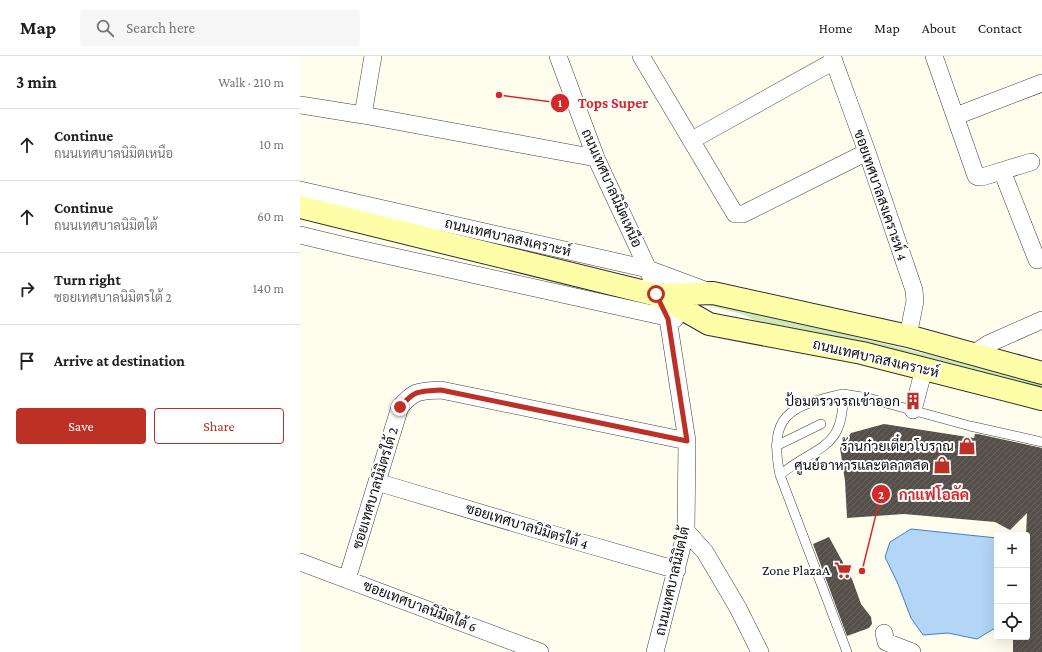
<!DOCTYPE html>
<meta charset="utf-8">
<style>
:root{--surface:#fff;--page:#f6f6f6;--text:#202124;--muted:#757577;--line:#e0e0e0;--accent:#bd3026}
body{margin:0;font-family:"Crimson Pro",Sarabun,serif;background:var(--page);color:var(--text)}
.controls{position:absolute;right:12px;bottom:12px;display:grid;overflow:hidden;border-radius:4px;box-shadow:0 4px 16px #0002}
.controls button{width:36px;height:36px;display:grid;place-items:center;padding:0;border:0;border-bottom:1px solid var(--line);background:var(--surface);color:var(--text);font:20px sans-serif}
.stop{position:absolute;width:12px;height:12px;margin:-9px;border:3px solid #bd3026;border-radius:50%;background:#fff}
.stop.end{background:#bd3026;border-color:#fff;box-shadow:0 1px 4px #0008}
.list{margin:0;padding:0;list-style:none}
h2{display:flex;justify-content:space-between;align-items:center;height:52px;margin:0;padding:0 16px;font-size:17px}
h2 small{font-size:13px;font-weight:400;color:var(--muted)}
.list li{display:grid;grid-template-columns:26px 1fr auto;gap:12px;align-items:center;box-sizing:border-box;height:72px;padding:0 16px;border-top:1px solid var(--line)}
.list b{display:block;font-size:15px;white-space:nowrap}
.list p{margin:0;font-size:13px;white-space:nowrap;color:var(--muted)}
.list em{font-size:13px;font-style:normal;color:var(--muted)}
.actions{display:flex;gap:8px;padding:12px 16px}
.actions a{flex:1;padding:9px 0;border:1px solid var(--accent);border-radius:4px;text-align:center;font-size:14px;color:var(--accent)}
.actions .main{background:var(--accent);color:#fff}
.icon{flex:none;width:22px;height:22px;fill:none;stroke:currentColor;stroke-width:2;stroke-linecap:round;stroke-linejoin:round}
.map{position:relative;flex:none;width:742px;height:596px;overflow:hidden}
header{display:flex;align-items:center;gap:24px;box-sizing:border-box;height:56px;padding:0 20px;background:var(--surface);border-bottom:1px solid var(--line)}
header strong{font-size:19px}
nav{display:flex;gap:22px;margin-inline-start:auto;font-size:14px}
.search{width:280px;height:36px;background:var(--page);display:flex;align-items:center;gap:10px;box-sizing:border-box;padding:0 14px;border-radius:4px;color:var(--muted);font-size:15px}
main{display:flex}
aside{flex:1;background:var(--surface)}
.map>svg:first-child{display:block}
</style>
<header>
<strong>Map</strong>
<div class="search"><svg class="icon" aria-label="search" viewBox="0 0 24 24"><circle cx="10" cy="10" r="6"/><path d="M15 15l6 6"/></svg>Search here</div>
<nav><a>Home</a><a>Map</a><a>About</a><a>Contact</a></nav>
</header>
<main>
<aside>
<h2>3 min<small>Walk · 210 m</small></h2>
<ul class="list">
<li><svg class="icon" aria-label="ahead" viewBox="0 0 24 24"><path d="M12 20V5M6 11l6-6 6 6"/></svg><div><b>Continue</b><p>ถนนเทศบาลนิมิตเหนือ</p></div><em>10 m</em></li>
<li><svg class="icon" aria-label="ahead" viewBox="0 0 24 24"><path d="M12 20V5M6 11l6-6 6 6"/></svg><div><b>Continue</b><p>ถนนเทศบาลนิมิตใต้</p></div><em>60 m</em></li>
<li><svg class="icon" aria-label="right" viewBox="0 0 24 24"><path d="M7 20v-9h11M14 6l5 5-5 5"/></svg><div><b>Turn right</b><p>ซอยเทศบาลนิมิตรใต้ 2</p></div><em>140 m</em></li>
<li><svg class="icon" aria-label="arrive" viewBox="0 0 24 24"><path d="M6 21V4h12l-3 4 3 4H6"/></svg><div><b>Arrive at destination</b></div></li>
</ul>
<div class="actions"><a class="main">Save</a><a>Share</a></div>
</aside>
<div class="map">
<svg width="742" height="596" viewBox="0 0 742 596">
<defs>
<pattern id="building-hatch" width="6" height="6" patternUnits="userSpaceOnUse"><rect width="6" height="6" fill="#56504a"/><path d="M-1 1l2-2M0 6l6-6M5 7l2-2" fill="none" stroke="#696460"/></pattern>
</defs>
<rect width="100%" height="100%" fill="#fffded"/>
<path fill="#cce9b7" d="M403,244L680,311L742,327V337L467,270L442,258L399,247Z"/>
<path fill="#b3d5f6" stroke="#3a82cd" d="M611,473L697,482V569L695,572L677,583L648,577L623,579L611,562L598,528L585,501L590,486Z"/>
<path fill="url(#building-hatch)" d="M584,368L674,382L675,378H678L742,392V596H713V581H727V479H726L727,457L710,474L695,466L604,458L547,462L545,425L540,392L551,377Z
M529,481L552,523L561,548L571,561L572,568L569,572L547,580L513,488Z"/>
<g fill="none" stroke-linecap="round" stroke-linejoin="round">
<g stroke="#404040" stroke-width="10">
<path id="lane" d="M476,390L521,368
M480,419C468,359 489,350 543,338
M547,596L480,419C515,389 544,396 543,338L568,342L670,370L742,386"/>
</g>
<g stroke="#404040" stroke-width="18">
<path id="street" d="M258,0L296,102L348,213L357,239L368,263L387,385L386,475L355,596
M341,0L435,158H443L567,96
M532,0L567,96L614,234L615,245L608,280
M634,0L676,120L678,121H682L731,106
M0,49L63,59L296,102
M63,59L73,0
M656,60L742,27
M392,84L534,5
M702,115L737,204
M0,134L348,213L407,235
M0,179L50,191L375,263
M673,298L688,288L742,264
M613,354L624,313
M77,426L241,475L377,514
M386,475L405,496L438,552L460,596
M0,506L240,596
M47,523L100,351C115,334 119,335 141,334L387,385
M584,577L586,586L612,596"/>
</g>
<g stroke="#2f2f2f" stroke-width="24">
<path id="secondary" d="M0,151L357,239L413,237L608,280L742,317
M358,239L409,268L562,297L742,343"/>
</g>
<use href="#lane" stroke="#fff" stroke-width="9"/>
<use href="#street" stroke="#fff" stroke-width="17"/>
<use href="#secondary" stroke="#fefea9" stroke-width="22"/>
</g>
<g fill="none" stroke-linecap="round" stroke-linejoin="round">
<path stroke="#bd3026" stroke-width="5" d="M100,351C115,334 119,335 141,334L387,385L368,263L356,238"/>
</g>
<defs>
<g id="building-bare" transform="scale(1.38)"><path d="M-4-6H4V6H1V3H-1V6H-4ZM-2.5-4.3h1.7v1.8h-1.7ZM.8-4.3h1.7v1.8H.8ZM-2.5-1h1.7V.8h-1.7ZM.8-1h1.7V.8H.8Z" fill="#bd3026" stroke="#fff" stroke-width="2.5" paint-order="stroke"/></g>
<g id="shop-bare" transform="scale(1.38)"><path d="M-5-2.5h2.3a2.7 3.5 0 0 1 5.4 0H5L5.5 6h-11ZM-1.5-2.5h3a1.5 2.3 0 0 0-3 0Z" fill="#bd3026" stroke="#fff" stroke-width="2.5" paint-order="stroke"/></g>
<g id="supermarket-bare" transform="scale(1.38)"><path d="M-6-5.5h2.5l.6 2H6L4.5 2H-2.5L-4.4-4H-6ZM-1.5 3.2a1.3 1.3 0 1 0 .1 0ZM3 3.2a1.3 1.3 0 1 0 .1 0Z" fill="#bd3026" stroke="#fff" stroke-width="2.5" paint-order="stroke"/></g>
</defs>
<g fill-rule="evenodd">
<use href="#building-bare" x="613" y="345"/>
<use href="#shop-bare" x="667" y="390"/>
<use href="#shop-bare" x="642" y="409"/>
<use href="#supermarket-bare" x="543" y="514"/>
</g>
<g text-anchor="middle" stroke-width="4" stroke-linejoin="round" paint-order="stroke">
<g font-size="14" fill="#0d0d0d" stroke="#fff">
<text transform="translate(312 132) rotate(66)" y="5">ถนนเทศบาลนิมิตเหนือ</text>
<text transform="translate(581 139) rotate(71)" y="5">ซอยเทศบาลสงเคราะห์ 4</text>
<text transform="translate(208 181) rotate(13)" y="5">ถนนเทศบาลสงเคราะห์</text>
<text transform="translate(576 302) rotate(13)" y="5">ถนนเทศบาลสงเคราะห์</text>
<text transform="translate(75 432) rotate(-73)" y="5">ซอยเทศบาลนิมิตรใต้ 2</text>
<text transform="translate(227 470) rotate(17)" y="5">ซอยเทศบาลนิมิตรใต้ 4</text>
<text transform="translate(372 525) rotate(-77)" y="5">ถนนเทศบาลนิมิตใต้</text>
<text transform="translate(120 550) rotate(21)" y="5">ซอยเทศบาลนิมิตใต้ 6</text>
</g>
<g font-size="14" fill="#0d0d0d" stroke="#fff" text-anchor="end">
<text x="600" y="350">ป้อมตรวจรถเข้าออก</text>
<text x="654" y="395">ร้านก๋วยเตี๋ยวโบราณ</text>
<text x="629" y="414">ศูนย์อาหารและตลาดสด</text>
<text x="530" y="519">Zone PlazaA</text>
</g>
</g>
<path fill="none" stroke="#d62828" stroke-width="1.5" d="M199 39L260 47M562 515L581 438"/>
<g fill="#d62828" stroke="#fff" stroke-width="1.5">
<circle cx="199" cy="39" r="4"/>
<circle cx="562" cy="515" r="4"/>
<circle cx="260" cy="47" r="10"/>
<circle cx="581" cy="438" r="10"/>
</g>
<g font-size="12" text-anchor="middle" font-weight="bold" fill="#fff">
<text x="260" y="51">1</text>
<text x="581" y="443">2</text>
</g>
<g font-size="15" text-anchor="middle" font-weight="bold" fill="#d62828" stroke="#fff" stroke-width="4" stroke-linejoin="round" paint-order="stroke">
<text x="313" y="52">Tops Super</text>
<text x="634" y="444">กาแฟโอลัค</text>
</g>
</svg>
<div class="controls">
<button>+</button>
<button>−</button>
<button><svg class="icon" aria-label="locate" viewBox="0 0 24 24"><circle cx="12" cy="12" r="6"/><path d="M12 2v4M12 18v4M2 12h4M18 12h4"/></svg></button>
</div>
<div class="stop" style="left:356px;top:238px"></div>
<div class="stop end" style="left:100px;top:351px"></div>
</div>
</main>
